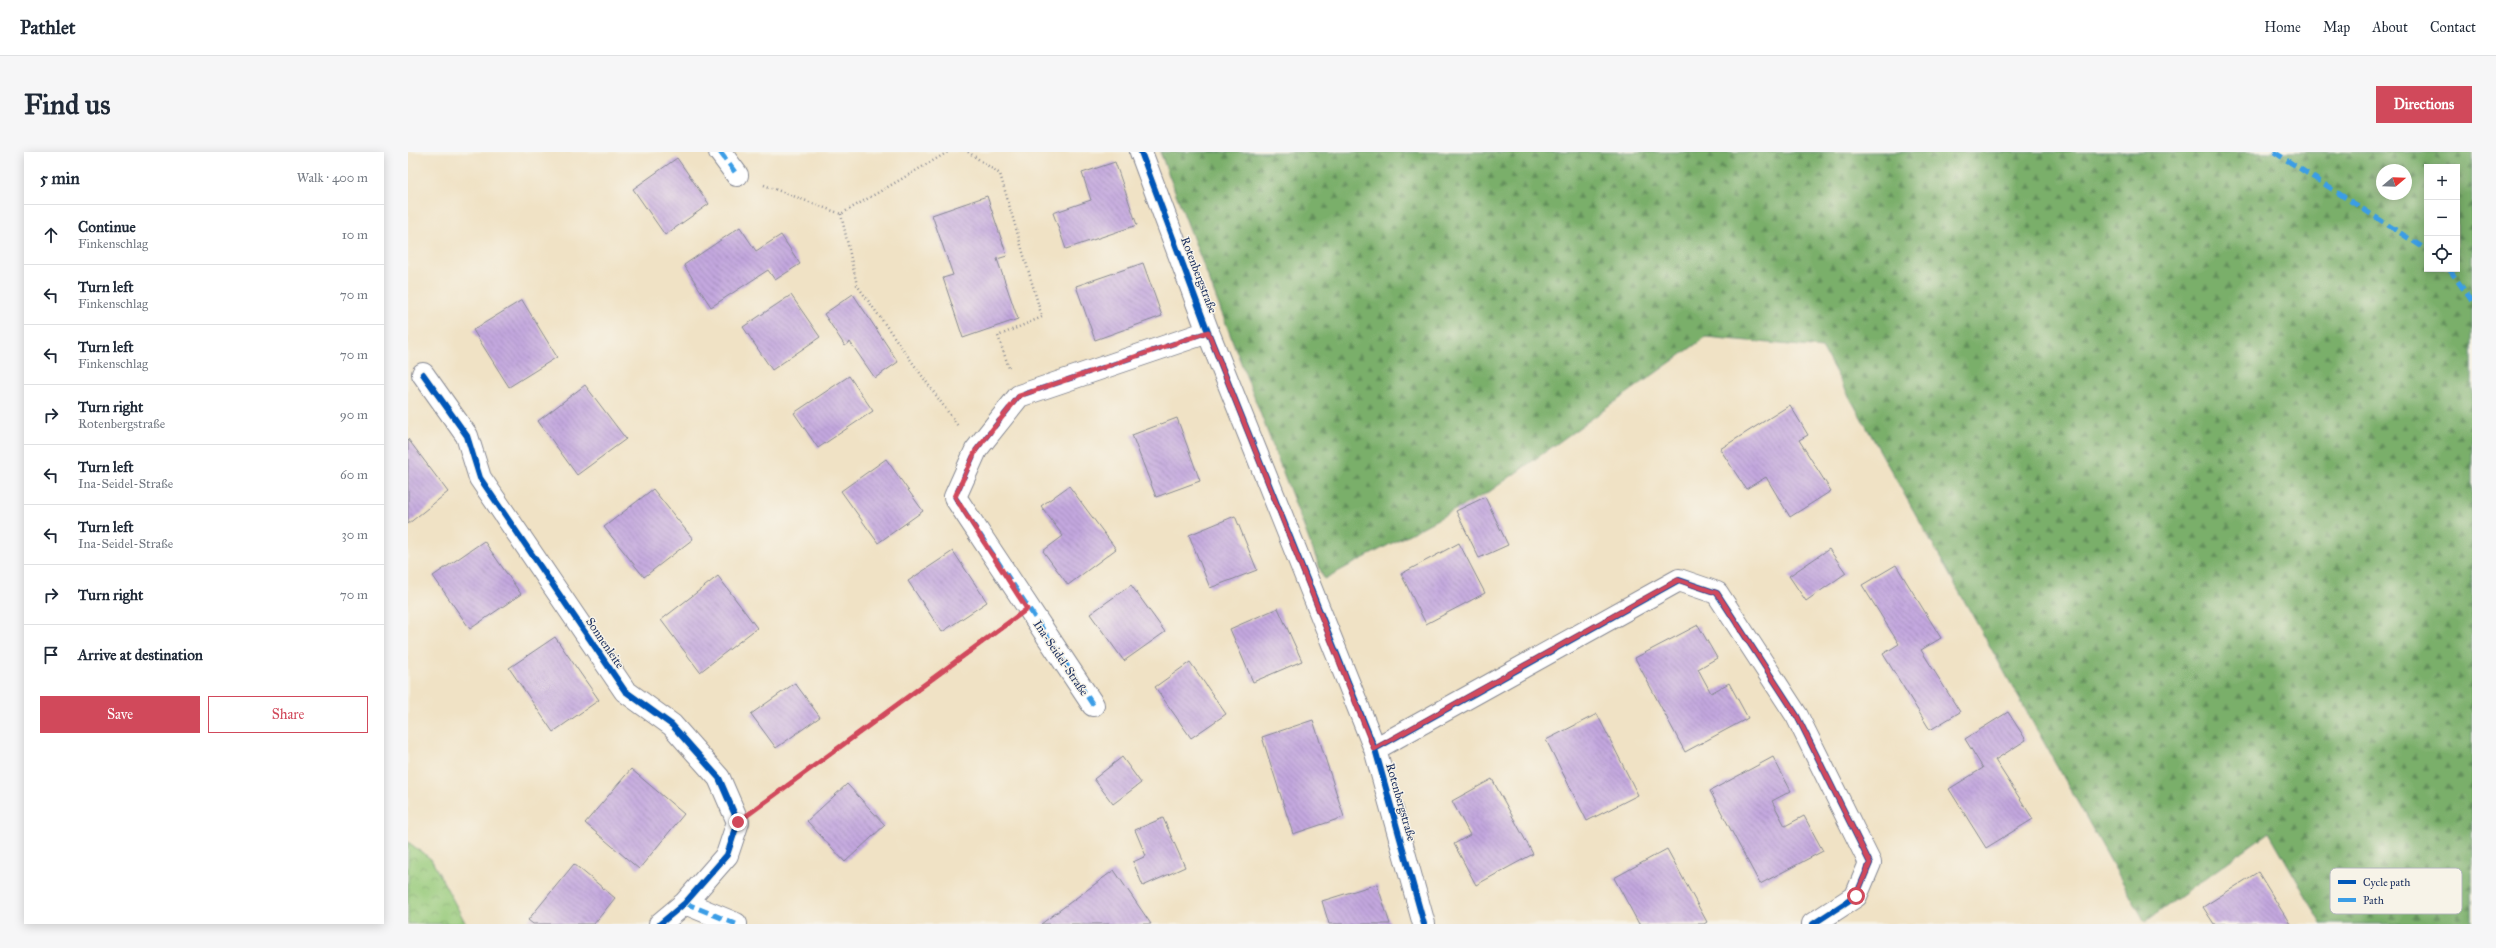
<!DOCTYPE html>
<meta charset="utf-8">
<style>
:root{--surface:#fff;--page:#f6f6f7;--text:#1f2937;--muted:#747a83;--line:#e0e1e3;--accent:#d1495b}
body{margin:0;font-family:"IM FELL Great Primer",serif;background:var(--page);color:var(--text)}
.controls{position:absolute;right:12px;top:12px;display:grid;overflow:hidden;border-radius:0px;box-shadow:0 2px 10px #0003}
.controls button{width:36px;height:36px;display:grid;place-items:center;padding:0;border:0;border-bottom:1px solid var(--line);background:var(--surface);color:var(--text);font:20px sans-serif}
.compass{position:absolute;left:1968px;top:12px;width:36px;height:36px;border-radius:50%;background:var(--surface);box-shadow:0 2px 10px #0003;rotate:71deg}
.stop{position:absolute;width:12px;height:12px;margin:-9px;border:3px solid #d1495b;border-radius:50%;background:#fff}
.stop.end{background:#d1495b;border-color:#fff;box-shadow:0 1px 4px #0008}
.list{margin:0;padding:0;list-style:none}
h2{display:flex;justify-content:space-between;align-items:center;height:52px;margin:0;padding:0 16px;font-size:17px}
h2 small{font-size:13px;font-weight:400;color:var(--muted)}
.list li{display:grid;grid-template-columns:26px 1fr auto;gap:12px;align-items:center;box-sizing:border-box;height:60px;padding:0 16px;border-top:1px solid var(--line)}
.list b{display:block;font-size:15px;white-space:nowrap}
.list p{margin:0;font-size:13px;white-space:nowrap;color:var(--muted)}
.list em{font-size:13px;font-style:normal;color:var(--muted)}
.actions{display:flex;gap:8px;padding:12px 16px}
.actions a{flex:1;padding:9px 0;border:1px solid var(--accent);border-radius:0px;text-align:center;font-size:14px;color:var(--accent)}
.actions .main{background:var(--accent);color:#fff}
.icon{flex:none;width:22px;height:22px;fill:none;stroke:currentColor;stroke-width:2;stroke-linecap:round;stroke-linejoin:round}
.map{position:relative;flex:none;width:2064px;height:772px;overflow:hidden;border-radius:0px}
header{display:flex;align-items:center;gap:24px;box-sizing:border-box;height:56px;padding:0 20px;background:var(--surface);border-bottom:1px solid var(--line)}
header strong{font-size:19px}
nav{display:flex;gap:22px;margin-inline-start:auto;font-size:14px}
.intro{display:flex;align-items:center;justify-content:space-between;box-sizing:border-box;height:96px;padding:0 24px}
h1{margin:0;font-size:28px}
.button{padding:10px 18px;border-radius:0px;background:var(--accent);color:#fff;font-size:14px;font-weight:700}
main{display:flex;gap:24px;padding:0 24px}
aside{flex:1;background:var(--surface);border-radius:0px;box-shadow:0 2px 10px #0003}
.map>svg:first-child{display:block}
</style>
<header>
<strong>Pathlet</strong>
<nav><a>Home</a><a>Map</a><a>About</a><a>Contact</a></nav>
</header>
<div class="intro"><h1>Find us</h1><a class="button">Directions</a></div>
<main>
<aside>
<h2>5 min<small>Walk · 400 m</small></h2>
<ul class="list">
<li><svg class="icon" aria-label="ahead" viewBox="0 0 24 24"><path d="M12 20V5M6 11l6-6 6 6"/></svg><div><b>Continue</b><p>Finkenschlag</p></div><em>10 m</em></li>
<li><svg class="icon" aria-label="left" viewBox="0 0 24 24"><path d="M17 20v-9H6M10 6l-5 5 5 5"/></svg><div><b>Turn left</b><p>Finkenschlag</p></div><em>70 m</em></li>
<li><svg class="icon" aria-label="left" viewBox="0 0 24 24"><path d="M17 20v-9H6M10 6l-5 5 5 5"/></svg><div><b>Turn left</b><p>Finkenschlag</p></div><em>70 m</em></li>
<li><svg class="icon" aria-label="right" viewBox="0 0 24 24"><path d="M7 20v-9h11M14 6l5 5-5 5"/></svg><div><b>Turn right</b><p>Rotenbergstraße</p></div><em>90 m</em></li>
<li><svg class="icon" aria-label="left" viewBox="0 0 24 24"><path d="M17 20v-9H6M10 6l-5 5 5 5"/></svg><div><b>Turn left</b><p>Ina-Seidel-Straße</p></div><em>60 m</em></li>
<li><svg class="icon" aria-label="left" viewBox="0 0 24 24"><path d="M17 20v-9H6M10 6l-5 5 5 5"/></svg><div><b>Turn left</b><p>Ina-Seidel-Straße</p></div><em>30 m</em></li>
<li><svg class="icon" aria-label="right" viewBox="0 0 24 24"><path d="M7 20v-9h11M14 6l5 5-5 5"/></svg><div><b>Turn right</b></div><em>70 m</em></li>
<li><svg class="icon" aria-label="arrive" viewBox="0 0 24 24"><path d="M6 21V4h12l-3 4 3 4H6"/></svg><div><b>Arrive at destination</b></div></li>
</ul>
<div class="actions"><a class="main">Save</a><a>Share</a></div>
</aside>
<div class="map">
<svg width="2064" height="772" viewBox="0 0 2064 772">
<defs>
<pattern id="forest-firs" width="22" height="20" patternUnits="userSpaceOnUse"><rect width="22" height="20" fill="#7aaf6b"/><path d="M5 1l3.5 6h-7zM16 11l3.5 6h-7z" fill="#638f5b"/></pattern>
<pattern id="park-crowns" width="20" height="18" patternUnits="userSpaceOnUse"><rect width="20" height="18" fill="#98cb7b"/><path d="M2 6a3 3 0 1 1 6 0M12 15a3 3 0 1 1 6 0" fill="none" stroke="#7ba568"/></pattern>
<pattern id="building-back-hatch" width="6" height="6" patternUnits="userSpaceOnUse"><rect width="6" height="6" fill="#c3a7de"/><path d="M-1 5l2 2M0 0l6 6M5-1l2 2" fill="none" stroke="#9e88b7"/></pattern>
</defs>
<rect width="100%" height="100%" fill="#f7f3e8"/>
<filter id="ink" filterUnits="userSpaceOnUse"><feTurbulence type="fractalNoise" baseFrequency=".025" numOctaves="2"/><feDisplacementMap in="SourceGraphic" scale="8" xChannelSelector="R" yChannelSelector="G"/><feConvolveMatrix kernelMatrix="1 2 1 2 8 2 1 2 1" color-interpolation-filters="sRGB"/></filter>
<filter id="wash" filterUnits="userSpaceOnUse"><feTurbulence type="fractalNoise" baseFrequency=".012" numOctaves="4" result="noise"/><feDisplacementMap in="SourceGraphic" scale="16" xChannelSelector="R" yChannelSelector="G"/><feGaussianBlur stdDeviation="0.9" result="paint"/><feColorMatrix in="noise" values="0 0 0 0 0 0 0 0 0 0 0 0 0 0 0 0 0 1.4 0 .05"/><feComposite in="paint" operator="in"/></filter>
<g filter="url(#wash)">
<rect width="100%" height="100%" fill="#f0e2c5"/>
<path fill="url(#forest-firs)" stroke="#4a6f64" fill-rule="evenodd" d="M752,0H2064V772H1914L1861,680L1737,770L1414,196L1298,185L1081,340L916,427ZM2019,15H2049V117H2019ZM1974,18H1998V42H1974Z"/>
<path fill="url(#park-crowns)" stroke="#5a7d6c" d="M0,690L23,707L58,772H0Z"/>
<g id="blocks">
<path fill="url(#building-back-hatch)" d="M269,6L301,52L257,83L225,37Z
M707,10L729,73L658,97L645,61L683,48L674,21Z
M579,44L599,104L589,107L610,167L555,186L535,126L545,123L524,63Z
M332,75L348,99L373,83L392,112L367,128L360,118L303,155L276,113Z
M735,111L754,164L687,188L668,134Z
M445,142L490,210L467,226L442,190L437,194L416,162Z
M383,143L412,185L364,218L335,175Z
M114,148L149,205L101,235L65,178Z
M441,224L465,259L410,296L386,261Z
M177,233L218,287L169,323L130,269Z
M1382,253L1400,283L1391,288L1423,339L1382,365L1358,325L1338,337L1312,297Z
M769,266L792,329L748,345L724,283Z
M0,287L40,340L0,372Z
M478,307L515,359L470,391L433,339Z
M661,334L708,397L660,433L635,399L655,384L633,354Z
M245,337L285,387L236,425L196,375Z
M1077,345L1100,393L1071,406L1048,359Z
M827,364L849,418L802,436L781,383Z
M76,389L113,442L62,477L25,424Z
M1051,391L1077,441L1018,472L993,422Z
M1421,397L1438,421L1398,449L1381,424Z
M545,399L579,450L534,480L500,429Z
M1488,413L1533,486L1513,498L1552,560L1522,578L1475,502L1491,492L1454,433Z
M310,424L349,476L292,520L253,468Z
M723,433L757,480L716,509L682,462Z
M870,456L894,509L845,530L822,477Z
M1290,473L1309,506L1290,517L1303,541L1321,531L1340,566L1277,600L1227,506Z
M147,485L191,548L145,580L101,516Z
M782,510L818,562L783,586L747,535Z
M387,531L412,565L368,596L343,562Z
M1600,560L1618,588L1587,608L1625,667L1578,696L1541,637L1575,616L1557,587Z
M1189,562L1230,643L1179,669L1138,588Z
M905,568L936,665L885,682L854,585Z
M714,605L733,631L705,652L686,627Z
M1365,605L1383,639L1364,649L1377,674L1396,664L1415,699L1352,732L1302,639Z
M223,617L276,662L231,717L177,671Z
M1084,627L1125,702L1068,733L1046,692L1062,683L1044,649Z
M439,632L477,673L437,710L399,669Z
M755,666L777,715L735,734L725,710L738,704L727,678Z
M1259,697L1299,770L1296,772H1231L1206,726Z
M166,712L207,746L186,772H125L120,768Z
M706,718L743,772H633Z
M1850,720L1882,772H1806L1795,755Z
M969,732L982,772H921L914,749Z"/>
</g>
</g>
<g filter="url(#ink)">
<use href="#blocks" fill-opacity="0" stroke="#868892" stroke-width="1"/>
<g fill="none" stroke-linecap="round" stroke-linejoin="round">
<g stroke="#868892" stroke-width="24">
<path id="minor" d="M312,0L329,23
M733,0L800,180L967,597L1016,772
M15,222L59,284L72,326L217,539L264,573L311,626L330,670L319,703L277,751L252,772
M685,553L547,345L568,298L611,244L800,180
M967,597L1271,428L1309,441L1389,564L1462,711L1448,744L1405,772
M277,751L328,772"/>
</g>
<path stroke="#868892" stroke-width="2.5" stroke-dasharray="1 3" stroke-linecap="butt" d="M560,0L592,22L634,165L590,184L601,216
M356,33L433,62L540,0
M433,62L449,133L550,274
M354,652L597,474"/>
<use href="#minor" stroke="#fff" stroke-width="22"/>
<path stroke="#3b9de6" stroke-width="5" stroke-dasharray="10 5" stroke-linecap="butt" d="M312,0L329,23
M1866,0L2019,98
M2041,117L2064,149
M685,553L547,345L568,298L611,244L800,180
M277,751L328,772"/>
<g stroke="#f7f3e8" stroke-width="8">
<path id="cycleway" d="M733,0L800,180L967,597L1016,772
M15,222L59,284L72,326L217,539L264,573L311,626L330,670L319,703L277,751L252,772
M967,597L1271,428L1309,441L1389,564L1462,711L1448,744L1405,772"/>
</g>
<use href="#cycleway" stroke="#0057b8" stroke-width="6"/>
</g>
</g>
<g fill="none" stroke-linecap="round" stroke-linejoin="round" filter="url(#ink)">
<path stroke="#d1495b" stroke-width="5" d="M330,670L619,457L547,345L568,298L611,244L800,180L966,597L1270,428L1309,441L1389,564L1462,711L1448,744"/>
</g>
<g text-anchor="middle" stroke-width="3" stroke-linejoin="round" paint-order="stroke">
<g font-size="12" fill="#1b2f5e" stroke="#f7f3e8">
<text transform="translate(791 123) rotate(69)" y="4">Rotenbergstraße</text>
<text transform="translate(197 491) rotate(56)" y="4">Sonnenleite</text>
<text transform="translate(653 506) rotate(56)" y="4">Ina-Seidel-Straße</text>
<text transform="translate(993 650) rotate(74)" y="4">Rotenbergstraße</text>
</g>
</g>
<rect x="1922" y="716" width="132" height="46" rx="6" fill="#f7f3e8" stroke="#b5b8bf" stroke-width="1"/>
<rect x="1930" y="728" width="18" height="4" fill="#0057b8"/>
<rect x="1930" y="746" width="18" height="4" fill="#3b9de6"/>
<g font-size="11" fill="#1b2f5e">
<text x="1955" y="734">Cycle path</text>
<text x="1955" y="752">Path</text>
</g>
</svg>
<div class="controls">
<button>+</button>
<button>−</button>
<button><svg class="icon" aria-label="locate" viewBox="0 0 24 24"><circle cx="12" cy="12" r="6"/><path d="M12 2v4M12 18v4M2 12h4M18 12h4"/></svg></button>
</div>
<svg class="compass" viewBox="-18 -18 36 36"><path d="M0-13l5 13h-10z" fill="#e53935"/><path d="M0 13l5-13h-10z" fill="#747a83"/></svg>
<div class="stop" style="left:1448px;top:744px"></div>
<div class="stop end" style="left:330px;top:670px"></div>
</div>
</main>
